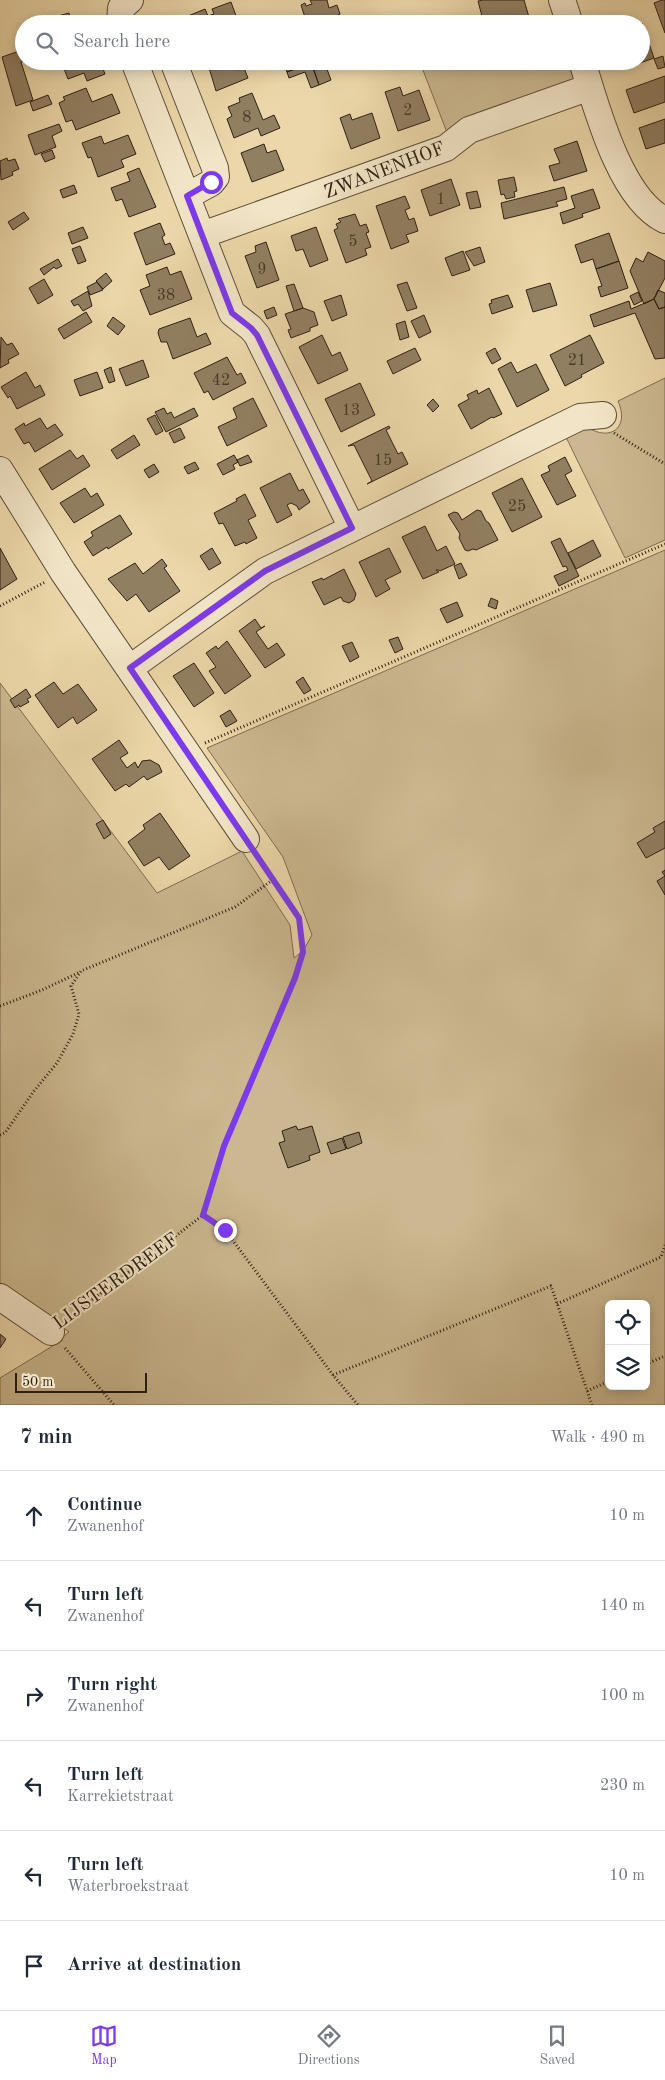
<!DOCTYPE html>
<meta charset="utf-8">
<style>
:root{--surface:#fff;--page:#f2f2f3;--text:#1f2937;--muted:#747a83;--line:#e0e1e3;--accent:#7c3aed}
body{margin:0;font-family:"Old Standard TT",serif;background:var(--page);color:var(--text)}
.controls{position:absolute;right:15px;bottom:15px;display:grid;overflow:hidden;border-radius:8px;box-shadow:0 2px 12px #0003}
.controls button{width:45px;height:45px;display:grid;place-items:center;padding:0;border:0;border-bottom:1px solid var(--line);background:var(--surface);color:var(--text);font:25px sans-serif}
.scale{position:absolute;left:15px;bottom:12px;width:132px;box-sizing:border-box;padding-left:5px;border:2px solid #302014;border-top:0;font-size:14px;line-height:18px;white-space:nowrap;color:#302014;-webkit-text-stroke:4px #f2e5c7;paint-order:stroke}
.stop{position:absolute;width:15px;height:15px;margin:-11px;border:4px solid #7c3aed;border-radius:50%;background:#fff}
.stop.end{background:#7c3aed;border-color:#fff;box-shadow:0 1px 5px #0008}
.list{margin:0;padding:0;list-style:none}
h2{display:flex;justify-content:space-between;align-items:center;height:65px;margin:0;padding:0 20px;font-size:21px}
h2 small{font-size:16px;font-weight:400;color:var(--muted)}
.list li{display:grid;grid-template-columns:32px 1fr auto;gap:15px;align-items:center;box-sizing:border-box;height:90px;padding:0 20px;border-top:1px solid var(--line)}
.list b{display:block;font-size:19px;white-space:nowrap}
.list p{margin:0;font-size:16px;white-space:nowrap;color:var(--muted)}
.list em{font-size:16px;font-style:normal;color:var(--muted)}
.icon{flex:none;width:28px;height:28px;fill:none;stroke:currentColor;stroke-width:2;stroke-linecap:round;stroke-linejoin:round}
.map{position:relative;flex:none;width:665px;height:1405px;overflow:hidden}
.search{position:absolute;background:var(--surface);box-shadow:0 2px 12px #0003;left:15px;right:15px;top:15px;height:55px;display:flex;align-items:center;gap:12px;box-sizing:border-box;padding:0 18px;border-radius:28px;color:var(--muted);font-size:19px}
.sheet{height:605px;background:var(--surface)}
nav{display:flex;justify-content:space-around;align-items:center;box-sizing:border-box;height:70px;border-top:1px solid var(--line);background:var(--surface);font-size:14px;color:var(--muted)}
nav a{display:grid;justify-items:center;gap:2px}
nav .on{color:var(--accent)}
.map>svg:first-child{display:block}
</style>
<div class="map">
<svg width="665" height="1405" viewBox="0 0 665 1405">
<rect width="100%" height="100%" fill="#ebd7a9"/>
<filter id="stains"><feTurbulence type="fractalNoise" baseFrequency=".004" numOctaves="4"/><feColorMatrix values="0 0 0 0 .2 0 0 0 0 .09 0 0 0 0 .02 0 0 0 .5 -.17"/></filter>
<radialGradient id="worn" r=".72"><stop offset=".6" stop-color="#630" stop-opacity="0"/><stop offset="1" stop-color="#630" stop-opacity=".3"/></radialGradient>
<path fill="#cbb890" stroke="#7e6c52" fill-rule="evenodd" d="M437,61H573L580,83L448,135L421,65Z
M665,378V540L625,558L564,433L587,427C610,442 630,428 618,401Z
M665,550V1405H0V1378L51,1347L69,1332L0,1283V683L157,893L242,851L290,925L294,958L303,951L312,935L283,857L207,748ZM609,1304H646V1386H609Z"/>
<path fill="#917f61" stroke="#302014" d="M310,0H327L329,8L337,5L340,14L336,16L338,24H307L301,5L305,3L306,6L312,4Z
M483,0H524L531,24H484L478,1Z
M662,0H665V33L654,3Z
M231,2L239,24H181L190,21L188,16L205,9L208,16L214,14L212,9Z
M69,13L72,24H60L58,16Z
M642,23L654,58L626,68L623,61H641Z
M22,50L24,61L21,62L33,100L16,106L2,57Z
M663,56L665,67L658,69L654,59Z
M61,61H100L105,74L87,81L84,73L68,79Z
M207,61H234L238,70L244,68L248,78L216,91Z
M283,61H310L311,63L287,72Z
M311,61H324L331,80L319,85Z
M311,63L319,85L311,88L305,72L289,78L287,72Z
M665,76V102L634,113L626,90Z
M400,87L403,96L419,90L430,120L398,131L385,92Z
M86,88L92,102L112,94L120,113L76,130L72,120L66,122L59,103L65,100L63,97Z
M252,93L263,120L274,115L280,128L261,136L258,128L234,138L227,119L232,116L228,107L240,102L239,98Z
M48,95L52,104L33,111L30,102Z
M372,113L380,138L351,149L340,118L350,114L352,120Z
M665,119V143L646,149L639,128Z
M59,124L62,131L52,136L56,147L35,155L28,135Z
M128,135L136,154L121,160L124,167L98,177L91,157L88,158L82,143L101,136L104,144Z
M577,141L587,171L554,181L549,166L560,163L554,149Z
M264,144L267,153L276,150L284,170L252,182L241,153Z
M52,150L55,158L45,162L41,154Z
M7,158L8,161L15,159L19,169L12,172L13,175L1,180L0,161Z
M139,168L156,207L129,217L122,199L116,201L111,188L130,181L127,173Z
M514,177L517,191L514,192L515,197L506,199L504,194L501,195L498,180Z
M451,179L460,205L430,216L421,190Z
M74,185L77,193L63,198L60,190Z
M564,187L567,199L556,202L558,206L504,219L501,203Z
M593,189L600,208L582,214L583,217L563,224L560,213L575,208L571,196Z
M477,191L481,207L470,209L466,193Z
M405,196L410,208L405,210L409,220L414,218L418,231L406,235L409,242L391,249L376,206Z
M24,212L29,219L13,230L8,222Z
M355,214L360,226L366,224L369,232L366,233L371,247L365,249L367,255L346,263L334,230L338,228L336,224L341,222L338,219Z
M160,223L165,235L162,237L165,245L170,243L175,254L146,265L134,233Z
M83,227L88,238L72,244L68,233Z
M316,227L328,260L310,267L303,249L296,251L291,236Z
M609,233L619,261L596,269L593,259L581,263L575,245Z
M266,242L279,280L257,288L245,256L256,252L255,246Z
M80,246L86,261L78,264L72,249Z
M480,247L485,262L474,266L465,252Z
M463,251L470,270L452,276L445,258Z
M648,252L665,261V278L654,299L644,304L630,271L636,258L643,262Z
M58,259L62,266L56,269L54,267L44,275L40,269Z
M619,261L628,288L601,297L598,287L602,286L596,269Z
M167,267L170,275L181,271L192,299L150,315L140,290L150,286L146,275Z
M106,273L112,281L103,289L96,281Z
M44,279L53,295L38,304L29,288Z
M97,282L103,290L90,295L87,287Z
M407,282L417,308L407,311L397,285Z
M550,283L557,305L533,312L526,290Z
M294,284L303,308L294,311L286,286Z
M658,290L665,293V307L659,309L654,299Z
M88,291L92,306L83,311L78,304L74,306L71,301Z
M638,292L642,301L634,305L630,296Z
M341,295L347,315L332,321L324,301Z
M508,295L513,307L492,314L489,304L492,303L491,300Z
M654,299L659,309L665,307V358L655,359L635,313L594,327L590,315L629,301L631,309Z
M274,307L277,315L267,319L264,311Z
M303,308L314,312L318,325L310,328V331L291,338L288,330L291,329L285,314Z
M86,312L92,322L64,339L58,329Z
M424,315L431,332L419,338L411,321Z
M113,317L125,326L118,335L107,326Z
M190,318L197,337L206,333L211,344L173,359L167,342H161L158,333L159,329Z
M405,321L409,337L400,340L396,324Z
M322,335L332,356L340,352L348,370L318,384L299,347Z
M590,335L604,363L581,375L582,377L565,386L550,355Z
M1,337L7,345L12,343L19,354L8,360L9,363L0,368Z
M415,348L421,360L393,374L387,361Z
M495,348L501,359L492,364L486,353Z
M227,357L237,375L241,373L246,383L213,400L208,391L204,393L194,373Z
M143,360L149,377L126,386L119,369Z
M511,362L517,373L536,364L549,390L517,407L498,369Z
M111,367L115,381L109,383L104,370Z
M26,372L35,388L40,385L45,395L17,409L10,396L8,398L1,387Z
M97,372L103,388L80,396L74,380Z
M360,383L375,415L341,432L325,399Z
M489,388L502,414L493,418L492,417L471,429L458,405L469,399L467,395L477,390L478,394Z
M253,398L267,426L227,446L218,427L237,418L233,408Z
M433,399L439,406L433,412L427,405Z
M164,408L167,414L171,412L174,418L194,408L198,416L166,432L155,412Z
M155,415L163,431L156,435L147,419Z
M40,418L47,429L55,424L63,435L35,452L29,442L24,444L15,429L24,423L25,426Z
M389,426L390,428L386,430L398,454L402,452L408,464L367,484L372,481L354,445L348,446Z
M180,428L185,438L174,443L169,433Z
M134,435L140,445L117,459L111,450Z
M70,450L77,459L83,455L90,466L52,490L39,469Z
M234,455L238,462L233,465L235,469L223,475L217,464Z
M248,455L252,462L240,466L237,460Z
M565,457L572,471L565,475L576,496L557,505L541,475L550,471L548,466Z
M195,462L199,469L188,474L184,467Z
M154,464L159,472L149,478L144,470Z
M290,473L299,491L303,489L310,502L299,510L297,506L291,503L287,505L292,515L277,523L260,488Z
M522,478L542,517L512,532L492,493Z
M85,488L91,497L97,493L104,505L74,523L60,503Z
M245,494L256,516L248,520L257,538L246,544L245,542L235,546L223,523L219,524L214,513L237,501L236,499Z
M477,510L481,511L486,521L489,523L498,540L476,550L473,549L468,551L465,550L459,538L460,534L448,515L454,512L458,513L462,520Z
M120,515L132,534L108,549L107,547L93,556L84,542L93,536L91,532Z
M425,526L437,551L446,546L455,564L440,571L439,570H436L439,572L423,579L402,537Z
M560,538L579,576L559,586L554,576L568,570L566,566L563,567L551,542Z
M593,540L601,556L576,569L568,553Z
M0,548L17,579L0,590Z
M212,548L221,563L209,570L200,556Z
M389,548L401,572L385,580L390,589L376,597L359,562Z
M162,559L167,566L164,568L180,591L149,612L136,594L127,601L108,579L135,563L143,574Z
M461,563L467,575L459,579L454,566Z
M344,569L356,594L354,600L349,603L343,601L341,597L324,605L312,582L322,578L323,580Z
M491,598L498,601L496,609L488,606Z
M457,602L463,616L447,623L440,609Z
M255,619L261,628L265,626L256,632L268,649L277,643L285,655L265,668L239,631Z
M398,637L403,649L395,653L389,640Z
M227,641L251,676L225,694L209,671L216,667L206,653L216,646L218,649Z
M352,642L359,657L350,662L342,646Z
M194,663L214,693L194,707L173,676Z
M303,677L311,690L304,694L296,682Z
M54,682L63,694L78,684L97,710L77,724L73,717L58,728L35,695Z
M26,689L31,697L27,699L29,702L20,707L19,705L15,708L10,700Z
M230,710L237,721L226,727L220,716Z
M119,740L128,753L120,758L127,768L135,762L138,768L142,761L150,760L159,765L162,772L147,780L144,776L129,787L126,784L115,791L92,759Z
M160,813L190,856L169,870L159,857L144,866L128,842L145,829L143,825Z
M103,820L111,834L104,839L96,824Z
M665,821V848L646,858L637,843L655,832L653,828Z
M665,870V895L657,881L665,876L662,872Z
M296,1126L298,1130L312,1126L320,1152L309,1156L310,1160L288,1168L279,1143L285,1141L282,1131Z
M359,1132L362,1143L347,1149L343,1137Z
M342,1138L346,1149L331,1154L327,1143Z
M0,1334L6,1339L0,1348Z"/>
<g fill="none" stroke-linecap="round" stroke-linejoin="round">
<g stroke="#5f4e39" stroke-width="28">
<path id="minor" d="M562,0L570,24
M120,24L121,8L130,0
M134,61L232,313L251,328L257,335L352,528
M173,61L215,168L216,177L211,183L187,196
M582,61C596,106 620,199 665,220
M202,235L446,148L469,130L590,87
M0,470L63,572L246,839
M130,668L265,571L580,417L603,415
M0,1297L51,1332"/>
</g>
<path stroke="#302014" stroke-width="3" stroke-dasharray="1 2.5" stroke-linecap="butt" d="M614,433L665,464
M0,606L45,582
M205,743L665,544
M0,1006L42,990L80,972
M0,1135L5,1133L34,1091L57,1063L73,1034L79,1014L71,986L81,971L235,907L274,879
M203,1215L224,1147L295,978L303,952L299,918L258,857
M203,1215L225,1230L333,1375L358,1405
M557,1304L661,1257L665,1245
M67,1319L203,1215
M65,1348L114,1405
M646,1364L665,1356
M333,1375L551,1286L592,1405
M587,1391L609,1381"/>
<use href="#minor" stroke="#f2e5c7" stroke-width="26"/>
</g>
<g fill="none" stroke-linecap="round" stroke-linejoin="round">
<path stroke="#7c3aed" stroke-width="6" d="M211,182L187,196L232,313L251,328L257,335L352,528L265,571L130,668L299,918L303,952L295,978L224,1146L203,1215L225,1230"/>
</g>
<g text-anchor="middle" stroke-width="4" stroke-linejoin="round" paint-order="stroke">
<g font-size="16" fill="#483827">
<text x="408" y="115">2</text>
<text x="247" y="122">8</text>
<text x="441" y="204">1</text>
<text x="353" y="246">5</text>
<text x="262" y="274">9</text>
<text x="166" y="300">38</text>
<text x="577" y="365">21</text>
<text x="221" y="385">42</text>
<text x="351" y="415">13</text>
<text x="383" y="465">15</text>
<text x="517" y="511">25</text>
</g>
<g font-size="19" fill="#302014" stroke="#f2e5c7">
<text transform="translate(384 169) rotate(-21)" y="7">ZWANENHOF</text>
<text transform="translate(115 1280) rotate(-36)" y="7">LIJSTERDREEF</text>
</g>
</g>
<rect width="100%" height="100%" filter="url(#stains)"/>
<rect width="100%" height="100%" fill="url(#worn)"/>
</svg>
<div class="controls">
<button><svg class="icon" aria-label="locate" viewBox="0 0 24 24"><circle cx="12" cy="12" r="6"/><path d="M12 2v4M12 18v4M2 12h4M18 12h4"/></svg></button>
<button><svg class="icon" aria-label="layers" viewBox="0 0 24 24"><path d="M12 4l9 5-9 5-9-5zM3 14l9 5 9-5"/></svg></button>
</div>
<div class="scale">50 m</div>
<div class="stop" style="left:211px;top:182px"></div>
<div class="stop end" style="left:225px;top:1230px"></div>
<div class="search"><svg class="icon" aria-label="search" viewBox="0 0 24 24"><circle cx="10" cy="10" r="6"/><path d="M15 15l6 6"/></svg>Search here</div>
</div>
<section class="sheet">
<h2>7 min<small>Walk · 490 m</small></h2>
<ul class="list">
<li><svg class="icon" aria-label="ahead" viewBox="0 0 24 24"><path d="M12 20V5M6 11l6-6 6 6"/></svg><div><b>Continue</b><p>Zwanenhof</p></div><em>10 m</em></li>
<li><svg class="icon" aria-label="left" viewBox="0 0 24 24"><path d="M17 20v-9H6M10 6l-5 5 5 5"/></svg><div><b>Turn left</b><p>Zwanenhof</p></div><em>140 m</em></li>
<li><svg class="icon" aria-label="right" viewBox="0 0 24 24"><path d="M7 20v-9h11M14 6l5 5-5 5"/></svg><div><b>Turn right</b><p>Zwanenhof</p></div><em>100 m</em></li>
<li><svg class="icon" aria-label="left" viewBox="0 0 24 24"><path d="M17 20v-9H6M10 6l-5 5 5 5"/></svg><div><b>Turn left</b><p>Karrekietstraat</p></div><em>230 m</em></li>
<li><svg class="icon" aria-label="left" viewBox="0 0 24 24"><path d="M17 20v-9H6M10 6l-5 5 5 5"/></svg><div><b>Turn left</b><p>Waterbroekstraat</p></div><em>10 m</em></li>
<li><svg class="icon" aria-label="arrive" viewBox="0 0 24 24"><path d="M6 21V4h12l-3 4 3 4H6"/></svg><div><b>Arrive at destination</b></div></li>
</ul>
</section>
<nav>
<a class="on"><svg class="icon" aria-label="map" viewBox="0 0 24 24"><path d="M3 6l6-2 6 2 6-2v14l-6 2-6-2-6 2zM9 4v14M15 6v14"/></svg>Map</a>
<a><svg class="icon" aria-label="directions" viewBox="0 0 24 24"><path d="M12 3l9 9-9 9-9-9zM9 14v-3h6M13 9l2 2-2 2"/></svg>Directions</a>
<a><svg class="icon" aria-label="saved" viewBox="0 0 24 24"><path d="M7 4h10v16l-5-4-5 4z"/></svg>Saved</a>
</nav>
